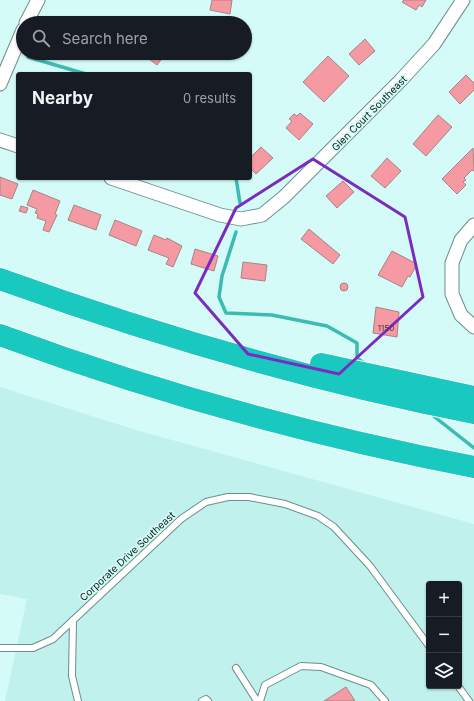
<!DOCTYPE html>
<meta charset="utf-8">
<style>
:root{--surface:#171b24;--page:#20242c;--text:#f1f3f6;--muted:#9ea1a6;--line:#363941}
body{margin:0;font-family:Inter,sans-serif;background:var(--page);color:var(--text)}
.controls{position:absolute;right:12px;bottom:12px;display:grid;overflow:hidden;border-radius:4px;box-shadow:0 1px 3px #0004}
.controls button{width:36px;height:36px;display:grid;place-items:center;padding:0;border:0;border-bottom:1px solid var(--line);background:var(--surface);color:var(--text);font:20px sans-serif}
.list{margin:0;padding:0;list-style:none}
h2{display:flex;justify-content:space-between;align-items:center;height:52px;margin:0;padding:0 16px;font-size:17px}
h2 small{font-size:13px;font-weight:400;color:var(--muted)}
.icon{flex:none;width:22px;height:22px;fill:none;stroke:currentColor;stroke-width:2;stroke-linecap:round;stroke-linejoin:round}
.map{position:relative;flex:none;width:474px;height:701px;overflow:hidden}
.search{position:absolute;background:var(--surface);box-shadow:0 1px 3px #0004;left:16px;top:16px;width:236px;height:44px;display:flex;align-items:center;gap:10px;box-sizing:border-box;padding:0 14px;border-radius:22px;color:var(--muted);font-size:15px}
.panel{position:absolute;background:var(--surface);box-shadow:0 1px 3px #0004;left:16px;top:72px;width:236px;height:108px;border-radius:4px}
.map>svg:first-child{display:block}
</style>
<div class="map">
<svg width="474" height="701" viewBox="0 0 474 701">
<rect width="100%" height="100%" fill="#d4fbf7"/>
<path fill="#c0f1ec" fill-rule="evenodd" d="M0,387L136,430L474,524V701H5L27,599L0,594ZM429,584H459V686H429Z"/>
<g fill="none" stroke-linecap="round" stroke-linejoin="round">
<path stroke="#3cbbb2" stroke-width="3.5" d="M28,57L86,74
M236,178L240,203
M236,232L222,276L219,297L226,313L272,315L327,326L357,343V358L365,364
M431,414L474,448"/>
</g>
<path fill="#f59aa2" stroke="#a58486" d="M212,0H232L230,14L210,10Z
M404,0H426L422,7L419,5L416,10L402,2Z
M365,39L375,51L359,65L349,54Z
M141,53H166L157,65Z
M328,56L349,76L324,102L303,82Z
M466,75L474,83V90L460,104L449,92Z
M300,113L313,124L299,140L286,128L292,121L289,119L294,114L297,116Z
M438,115L452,127L426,156L413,144Z
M261,147L273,158L256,174L250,168V158Z
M473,148L474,171L472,170L464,178L466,180L463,182L466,185L457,194L442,179Z
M387,158L401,171L385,188L371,176Z
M0,177L18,184L12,199L0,195Z
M343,181L354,192L337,208L326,196Z
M33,190L60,201L55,214L57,215L49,232L43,230L46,221L37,218L38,214L35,213L37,209L27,205Z
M74,205L101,215L96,230L68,220Z
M21,206L28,208L26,213L19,211Z
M115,220L142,231L136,246L109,235Z
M309,229L340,255L333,264L301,239Z
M154,235L166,240L167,238L182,246L173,267L166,264L169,258L148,250Z
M195,249L218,256L214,271L191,264Z
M392,251L417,264L410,277L408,276L402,287L378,275Z
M243,262L267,265L265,281L241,278Z
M340 287a4 4 0 1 1 8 0a4 4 0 1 1-8 0Z
M376,307L399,312L397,337L373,333Z
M346,687L355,701H324Z"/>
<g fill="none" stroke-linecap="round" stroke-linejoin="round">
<g stroke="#6b8f8c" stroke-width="8">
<path id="service" d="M73,620L72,676L78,701
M0,648H33L53,639L181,519L206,502L228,497H249L285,504L318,516L334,527L370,566L429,646
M236,668L257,701
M458,686L469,701
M202,701L206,699L208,701
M260,701L265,685L301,666L321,667L371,685L385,701"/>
</g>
<g stroke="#6b8f8c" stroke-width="15">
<path id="minor" d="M26,23L38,0
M0,84L23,30
M0,140L18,146
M111,178L220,215L241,219L262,215L284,197L401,80L434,44L463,0
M474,225L461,240L452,263V294L461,315L474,327"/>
</g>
<g stroke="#fff" stroke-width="24">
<path id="motorway" d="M0,279C155,335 312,381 474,413
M0,335C154,392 313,436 474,467
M321,364L474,397"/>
</g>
<use href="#service" stroke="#fff" stroke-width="6"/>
<use href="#minor" stroke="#fff" stroke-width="13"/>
<use href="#motorway" stroke="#19c8be" stroke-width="22"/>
</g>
<path fill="none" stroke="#7b2cbf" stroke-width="3" stroke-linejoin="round" d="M313,159L405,217L423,297L339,374L248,354L195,293L236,208Z"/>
<g text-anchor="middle" stroke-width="3.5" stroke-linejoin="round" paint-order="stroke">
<g font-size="8" fill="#473b3c">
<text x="386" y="331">1150</text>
</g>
<g font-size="10" fill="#0d1b1a" stroke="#d4fbf7">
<text transform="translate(369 113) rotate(-45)" y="4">Glen Court Southeast</text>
<text transform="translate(127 556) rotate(-43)" y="4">Corporate Drive Southeast</text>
</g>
</g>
</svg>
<div class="controls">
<button>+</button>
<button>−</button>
<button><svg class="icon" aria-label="layers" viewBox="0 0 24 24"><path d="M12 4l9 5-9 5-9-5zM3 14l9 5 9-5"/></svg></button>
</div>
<div class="search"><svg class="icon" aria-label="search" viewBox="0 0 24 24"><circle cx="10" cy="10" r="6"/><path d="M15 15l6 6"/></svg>Search here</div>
<section class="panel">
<h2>Nearby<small>0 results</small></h2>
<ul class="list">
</ul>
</section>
</div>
